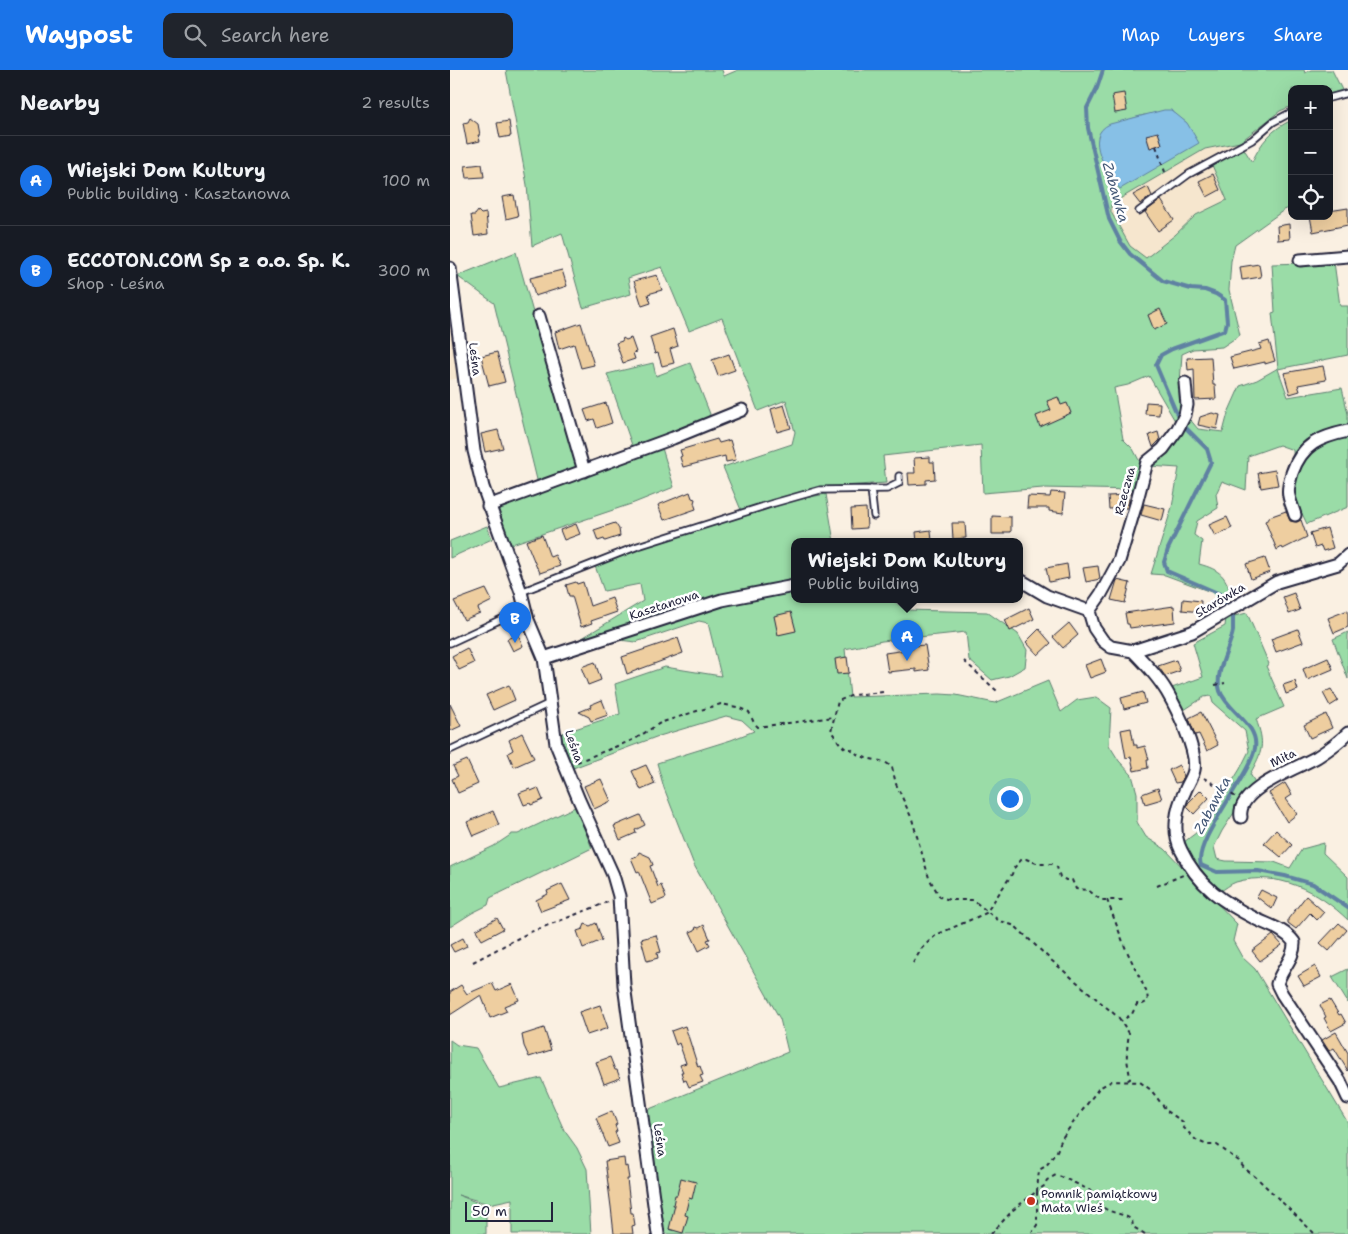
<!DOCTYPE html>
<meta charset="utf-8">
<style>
:root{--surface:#171b24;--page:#20242c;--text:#f1f3f6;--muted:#9ea1a6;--line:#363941;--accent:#1a73e8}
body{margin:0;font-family:"Shantell Sans",sans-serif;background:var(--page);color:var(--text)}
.controls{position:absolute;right:15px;top:15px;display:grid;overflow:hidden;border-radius:10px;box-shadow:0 5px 20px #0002}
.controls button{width:45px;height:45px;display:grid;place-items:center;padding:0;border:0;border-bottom:1px solid var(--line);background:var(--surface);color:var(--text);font:25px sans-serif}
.scale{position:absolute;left:15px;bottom:12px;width:88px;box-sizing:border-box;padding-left:5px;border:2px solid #22223b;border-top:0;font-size:14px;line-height:18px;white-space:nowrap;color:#22223b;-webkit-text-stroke:4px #fff;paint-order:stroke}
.you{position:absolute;left:559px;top:728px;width:18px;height:18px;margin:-12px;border:4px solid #fff;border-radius:50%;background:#1a73e8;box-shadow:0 0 0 8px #1a73e833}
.badge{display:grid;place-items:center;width:32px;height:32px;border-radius:50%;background:var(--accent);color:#fff;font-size:16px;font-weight:700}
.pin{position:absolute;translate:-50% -41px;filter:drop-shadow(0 1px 2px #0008)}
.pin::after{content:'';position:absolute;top:26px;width:18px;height:15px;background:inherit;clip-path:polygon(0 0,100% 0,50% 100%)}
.popup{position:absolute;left:341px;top:468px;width:232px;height:65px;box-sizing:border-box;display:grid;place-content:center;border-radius:10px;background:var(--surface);filter:drop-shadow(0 1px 4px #0005);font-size:16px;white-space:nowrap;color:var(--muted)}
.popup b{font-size:19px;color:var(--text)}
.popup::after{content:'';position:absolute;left:50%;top:100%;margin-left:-10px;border:10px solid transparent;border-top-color:var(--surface)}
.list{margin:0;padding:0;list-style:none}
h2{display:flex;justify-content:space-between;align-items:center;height:65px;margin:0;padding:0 20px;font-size:21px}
h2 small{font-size:16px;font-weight:400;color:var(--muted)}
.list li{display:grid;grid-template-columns:32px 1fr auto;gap:15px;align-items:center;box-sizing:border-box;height:90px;padding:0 20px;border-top:1px solid var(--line)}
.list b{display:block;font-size:19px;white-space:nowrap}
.list p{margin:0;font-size:16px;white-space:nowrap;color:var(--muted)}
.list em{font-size:16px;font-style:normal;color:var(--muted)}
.icon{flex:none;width:28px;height:28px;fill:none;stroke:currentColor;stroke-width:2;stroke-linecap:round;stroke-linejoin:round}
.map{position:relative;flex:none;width:898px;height:1164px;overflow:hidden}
header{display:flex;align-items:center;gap:30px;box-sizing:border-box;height:70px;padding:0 25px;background:var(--accent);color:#fff}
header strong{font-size:24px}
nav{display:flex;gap:28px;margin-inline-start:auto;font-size:18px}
.search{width:350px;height:45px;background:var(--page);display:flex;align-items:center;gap:12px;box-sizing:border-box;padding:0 18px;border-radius:10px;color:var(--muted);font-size:19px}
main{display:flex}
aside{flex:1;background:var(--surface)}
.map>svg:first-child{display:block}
</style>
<header>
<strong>Waypost</strong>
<div class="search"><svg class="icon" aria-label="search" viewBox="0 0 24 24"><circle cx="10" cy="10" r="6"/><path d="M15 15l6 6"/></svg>Search here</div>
<nav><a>Map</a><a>Layers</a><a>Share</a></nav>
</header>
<main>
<aside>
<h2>Nearby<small>2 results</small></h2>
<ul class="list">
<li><span class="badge">A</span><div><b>Wiejski Dom Kultury</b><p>Public building · Kasztanowa</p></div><em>100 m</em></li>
<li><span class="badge">B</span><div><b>ECCOTON.COM Sp z o.o. Sp. K.</b><p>Shop · Leśna</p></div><em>300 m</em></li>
</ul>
</aside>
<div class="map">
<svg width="898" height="1164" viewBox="0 0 898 1164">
<rect width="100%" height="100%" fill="#faf0e2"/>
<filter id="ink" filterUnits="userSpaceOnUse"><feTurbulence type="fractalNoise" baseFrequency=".02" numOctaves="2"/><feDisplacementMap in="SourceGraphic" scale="10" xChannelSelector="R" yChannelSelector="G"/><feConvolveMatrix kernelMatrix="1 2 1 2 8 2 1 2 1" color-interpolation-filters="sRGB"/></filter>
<g filter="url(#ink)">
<path fill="#f6e6ce" d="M790,72L794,79L762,95L777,130L746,145L725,165L696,188L680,176L661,142V134L755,79Z
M0,233L10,308L0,310Z"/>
<path fill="#9adca7" stroke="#5e7f71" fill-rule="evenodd" d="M56,0H272L274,6L288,0H854L855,3L861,0H882L892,20L879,24V19H842V36L830,41L790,72L755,79L661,134V142L680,176L696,188L725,165L746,145L777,130L762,95L794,79L802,92C811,72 822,59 842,50V137L834,140L785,175L781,191L779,220L790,265L772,277L743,279L732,284L730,313L732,334L728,356L699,306L678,315L664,318L673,369L683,379L690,392L686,420L593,418L533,423L531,375L433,386L436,413L365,418L291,440L273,397L342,374L345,362L336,330L308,341L272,248L239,261L212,197L178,208L181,224L133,238L112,163L82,176L77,115ZM694,45L731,49L737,53L681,49Z
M66,182L127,399L88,414L44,233L7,206Z
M884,192L890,236H898V285L828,299L838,327L892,318L898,344V437L857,454L845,429L843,380L829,375L798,386L796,420L772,411L766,424L768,438L747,451L744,465L752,471L749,494C771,500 776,506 782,528L769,530L761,522L715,505L701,504L722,437L729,398L699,396L738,347L748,359L773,362L778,343L790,316L807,310L828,298L822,243L825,242L822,194Z
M203,293L206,306L240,293L260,344L257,350L183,378L157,304Z
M212,378L224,417L184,433L59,475L46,439Z
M376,424L384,472H344V530H442L456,540L537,542L568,564L577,580L575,597L559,606L542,610L519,590L516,562L432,571L395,579L400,627L490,624L506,625L545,633L598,611L611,642L627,630L646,627L661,638L659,675L669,691L682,705L687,723V752L696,767L715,779L787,854L783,871L792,887L805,899L898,1053V1164H213L197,1040L338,982L330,949L244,795L214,718L207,693L281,670L304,661L292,650L276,646L206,667L123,698L113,678L110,664L170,644L165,614L215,597L271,606L258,553L249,551L186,572L169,570L135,578L119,576L193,531L190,514L154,521L145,496L201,474L339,431Z
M37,456L42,469L0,488V471Z
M797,543L819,594L816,596L834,637L806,649C815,674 813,681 800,704L808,717L789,735L772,761L764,777L767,789L776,791L824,792L840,798L852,779L874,773L873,783L898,807V850C868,821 828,800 786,812C780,814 775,819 769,822L740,791L734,772L755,756L790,699L799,681L795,661L763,633L761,626L754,627L731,642L719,619L753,607L743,573L775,556L776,548Z
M898,562V609L883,569Z
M125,737L142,778L40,828L38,835L22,843L0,857V797L44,776L62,764H68Z
M898,899V933L882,907Z
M0,970L7,975L26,978L49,1018L91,1008L114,1060L127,1078L137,1099L141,1164H62V1129L39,1134L8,1125L36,1136V1164H0Z"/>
<path fill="#87c0e6" stroke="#5f81a2" d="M714,40H721L737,53L749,73L670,119C658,103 632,66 660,54Z"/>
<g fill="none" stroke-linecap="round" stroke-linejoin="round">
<path stroke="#5f81a2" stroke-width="4" d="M653,0L647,18L637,38L638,58L659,149L670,171L680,184L713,211L741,219L755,220L766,224L775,230L777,252L775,260L722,279L711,285L706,295L729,349
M735,357L757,379L761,392L718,479L714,492L717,501L770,524L777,535
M783,546C783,551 783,556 783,561C780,579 764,602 770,621C777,641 809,654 805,678C801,704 742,773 751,795L767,802L808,801L835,806L863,814L898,838"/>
</g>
<path fill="#eecea0" stroke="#22223b" d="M674,23L677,41L665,43L662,25Z
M20,48L28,54L30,65H28L30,71L17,74L13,53L18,52Z
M59,51L61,66L50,68L47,53Z
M708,62L712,74L700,78L696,65Z
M32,94L34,107L17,108L15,96Z
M763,104L770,120L757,127L749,111Z
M698,117L702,126L690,134L683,125Z
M64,125L68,146L56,149L52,127Z
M711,130L724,150L708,161L695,142Z
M898,138V155L863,162L860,146H879V141Z
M28,141L31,144L36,143L38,164L24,166L21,145H25Z
M839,154L840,169L828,170L827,156Z
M809,194L811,207L792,210L790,197Z
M112,200L117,216L85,226L80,208Z
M207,205L212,220L198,224L201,233L192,236L184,211Z
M710,239L717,254L704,260L698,245Z
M131,253L144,295L131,298L124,274L109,279L105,262Z
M223,259L228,276L220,279L224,293L212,296L208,283L205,284L200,267Z
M173,268L176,270L181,268L186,282L183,283L185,289L173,293L166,273L172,271Z
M819,271L825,291L815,294V292L784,299L780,287L811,279L809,274Z
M47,282L55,312L39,316L31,286Z
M279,284L285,300L268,306L262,290Z
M761,287L763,315H765L766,329L745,330L744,299L738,300L737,288Z
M873,296L876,310L848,315L850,321L840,324L834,303Z
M608,327L611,335L617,333L621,343L590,357L586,346L601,340L597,331Z
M696,332L710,333L709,345L695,344Z
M156,333L162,353L147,358L144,349L138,351L134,340Z
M334,335L341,358L327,362L321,339Z
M762,343L770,345L767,359L748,355L750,347Z
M48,360L53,378L35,382L31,364Z
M708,362L710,370L703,377L699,365Z
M267,369L269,373L280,370L286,390L276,392L275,386L233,397L230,387L232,386L230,380Z
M480,387V392H484L485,409L476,410V414L459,415L458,403H465L464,388Z
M825,400L828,415L811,418L808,403Z
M240,422L242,428L245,429L244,433L246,439L214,450L208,435Z
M601,422L615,423L613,443L599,441V438H577L578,426L600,427Z
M678,425L679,430L677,438L659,439L658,426Z
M694,434L715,439L712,451L691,445Z
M416,438L417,458L402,459L401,439Z
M836,441L840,451L847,452L851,450L857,467L833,479L832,477L827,480L815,451L819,449V447Z
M542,446L561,447V462H554V464H542Z
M777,447L782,458L765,466L759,455Z
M165,453L169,459L170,466L155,471L154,469L148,471L144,460Z
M502,453H515L516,468L503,469Z
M126,454L130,464L114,470L110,460Z
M877,458L883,478L873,481L871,476L865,478L860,463Z
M481,460L482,472H467L466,462Z
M92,465L100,487L105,485L110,496L90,503L88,498H87L76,471Z
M815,488L820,502L801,509L796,494Z
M617,494L619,508L599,512L596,498Z
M648,496L650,509L636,512L633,498Z
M667,510L680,513L675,533L661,530Z
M126,512L127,514L133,512L140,536L162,528L167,542L141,551L142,553L131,557L122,526H119L116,515Z
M36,519L42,531L28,538L30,543L14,550L4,531Z
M844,523L850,540L839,544L833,527Z
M733,529L751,531L750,542L732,540Z
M724,536L725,552L680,558L679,554H677L675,543Z
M579,538L584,549L560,561L555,550Z
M898,540V557L884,563L878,548Z
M341,542L346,561L328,565L324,546Z
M619,553L628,565L613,578L603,567Z
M589,559L601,573L588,585L576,572Z
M848,559L853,572L826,582L821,569Z
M68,564L73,576L63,581L57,569Z
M228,568L233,583L177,604L172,587Z
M475,575L479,600L466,602V599L438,602L435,583L463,579V576Z
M17,578L24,593L9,600L2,586Z
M397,587L399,603L387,604L385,589Z
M878,588L883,599L857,610L853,599Z
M651,589L656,602L640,608L635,595Z
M726,590L730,601L715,606L708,596Z
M145,592L151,610L138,615L131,597Z
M845,611L848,620L836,624L833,615Z
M59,615L65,630L43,640L36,625Z
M881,619L888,631L880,636L873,623Z
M693,622L696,633L674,639L671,628Z
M152,630L158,645L141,651L139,647L129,642L141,637L140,635Z
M0,634L11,656L0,661Z
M751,642L768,675L757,681L749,664L745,665L739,648Z
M876,644L882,658L860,668L854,655Z
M681,658L684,675H687V678L695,676L699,690H697L698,698L684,701L681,687L676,688L671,660Z
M72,663L84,688L64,697L58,683L63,680L59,670Z
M17,690L28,714L8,723L2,709L8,706L3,696Z
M196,695L205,714L191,720L182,701Z
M729,695L734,706L731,712L725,713L719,700Z
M151,709L161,731L144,739L134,716Z
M835,713L842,725L836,729L847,744L837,752L819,723Z
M88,718L93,730L81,735L80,733L74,735L69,723L80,719L81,721Z
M708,718L712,729L695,734L692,724Z
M751,720L759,728L744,744L737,737L738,733Z
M43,741L49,755L23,766L17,752Z
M190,745L195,755L185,760L186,763L170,770L164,756Z
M826,760L842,775L831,787L814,773Z
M189,782L200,787L203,795L200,796L208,817L211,815L216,828L202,834L189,801L187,802L181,788L187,786Z
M112,814L120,830L91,841L86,830L98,824L97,821Z
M811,820L827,828L822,839L807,827Z
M856,826L874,842L867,850L860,843L846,859L838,853V849Z
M47,848L53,859L32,870L26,860Z
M146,853L152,870L133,878L127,861L133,859L135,854L140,856Z
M889,853L897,860L879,881L870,873Z
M254,855L260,869L257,870L260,875L249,881L240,862L245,860L246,857L249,858Z
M206,865L211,882L207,883L208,888L197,891L191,869Z
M823,865L832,875L810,891L802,881Z
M13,868L17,876L4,882L0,875Z
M865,896L871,907L854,916L848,906Z
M42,913L46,921L62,914L69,930L54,936L57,941L40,948L31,925L0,945V922L11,915L17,924Z
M880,930L889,945L891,944L896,953L881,961L874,948L876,947L870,935Z
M150,935L158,958L137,965L129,942Z
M235,956L248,997L250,996L253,1005L250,1006L253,1012L239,1017L236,1010L234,1011L231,1002H233L230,995L236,993L229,973L226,975L221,961Z
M94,958L101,980L79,987L74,976L72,965Z
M886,962L898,983V1001L884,978L879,981L872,970Z
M160,987L165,1000H167L170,1008L154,1014L146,992Z
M162,1041L167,1054L165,1055L167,1061L165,1062L169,1073L158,1077L146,1048Z
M174,1088L175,1097L177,1096L179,1109H177L181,1143H183L185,1155L182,1156L183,1164H164L161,1137L155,1091Z
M231,1108L246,1112L242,1129L239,1128L235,1145L238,1146L233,1163L219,1159L225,1135H223L225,1125H227Z"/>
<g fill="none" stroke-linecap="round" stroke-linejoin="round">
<g stroke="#22223b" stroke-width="9">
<path id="lane" d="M879,28L898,23
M689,141L739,104L802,70L823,52L842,42
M421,419L424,446
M71,522L188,476L324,433L370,420L437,419L449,413V406
M0,573L75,538
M0,680L100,633"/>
</g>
<g stroke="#22223b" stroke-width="15">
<path id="street" d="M850,190L898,186
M0,198L24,381L33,417L71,522L78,550L94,588L106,674L129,730L163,805L169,826L174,915L208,1164
M89,246L134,401
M38,436L223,368L292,340
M845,445C843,438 840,432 839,426C837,419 840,410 842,403C852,374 870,367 898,361
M570,510L597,526L639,541L644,558L653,571L661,577L683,581L742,562L827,512L888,494L898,485
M639,541L651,524L669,491L686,434L697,392L713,379L727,360L735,345L737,335L735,313
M683,581C695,593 708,607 717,622C727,639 748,682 744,700C743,707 737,715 735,721C726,739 722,762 731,780C748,816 774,833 808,850C821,856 835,860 844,872C845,888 831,899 827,914L832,924L890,1011L898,1028
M94,588L272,530L344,516
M791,747C786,719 848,698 867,687C878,680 889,672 898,663"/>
</g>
<path stroke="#22223b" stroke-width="2" stroke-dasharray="4 4" stroke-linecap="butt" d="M706,76L715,102
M514,591L547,621
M765,615L775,613
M433,622L403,625L388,631L381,661L391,675L396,679H401L407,684L416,688L435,692L442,697L446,714L462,749L479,808L490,827L500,830H523L548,850L565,856L601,890L669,948L679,963C678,970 677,977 677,984C676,989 680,1003 680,1009L676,1011
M127,692L185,669L210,653L247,641L271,634L287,637L299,642L304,653L308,657L384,647
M754,708L786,727
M707,816L733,805
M657,830L675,877L697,923L698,931L693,934H687L682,944L671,951
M23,892L78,863L158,832
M463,893L472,878L486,865L536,843L562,804L564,798L572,789H576L589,794H602L607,797L610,807L616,810H622L626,819L638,820L651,830H675
M541,1164L563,1140L587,1121V1155L582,1162
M695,1164L683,1157L682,1150C673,1143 663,1144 654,1138C648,1134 647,1126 642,1122C635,1117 614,1108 606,1105L597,1110L594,1116L587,1121L589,1100L596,1096L607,1081L612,1068L649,1018L662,1011L690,1012L701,1020L717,1041L733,1052V1057L746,1070L757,1075H767L789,1091L794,1098L808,1109L865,1164"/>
<use href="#lane" stroke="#fff" stroke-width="5.5"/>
<use href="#street" stroke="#fff" stroke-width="11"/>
</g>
</g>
<circle fill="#c8321e" stroke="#fff" stroke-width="2" cx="581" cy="1131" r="5"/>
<g text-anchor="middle" stroke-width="5" stroke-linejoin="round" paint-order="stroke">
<g font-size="12" fill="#22223b" stroke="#fff">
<text transform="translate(25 289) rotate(83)" y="4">Leśna</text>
<text transform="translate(675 421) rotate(-75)" y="4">Rzeczna</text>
<text transform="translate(770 530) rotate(-31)" y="4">Starówka</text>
<text transform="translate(214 535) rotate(-18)" y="4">Kasztanowa</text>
<text transform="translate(124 676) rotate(71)" y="4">Leśna</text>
<text transform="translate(833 688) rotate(-26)" y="4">Miła</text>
<text transform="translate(210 1070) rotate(82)" y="4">Leśna</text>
</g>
<g font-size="12" fill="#22223b" stroke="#fff" text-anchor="start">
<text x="591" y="1128">Pomnik pamiątkowy<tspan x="591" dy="14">Mała Wieś</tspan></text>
</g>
<g font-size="14" font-style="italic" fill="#455977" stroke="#fff">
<text transform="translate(666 122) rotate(74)" y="5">Zabawka</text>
<text transform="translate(762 735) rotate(-62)" y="5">Zabawka</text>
</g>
</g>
</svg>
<div class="controls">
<button>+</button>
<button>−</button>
<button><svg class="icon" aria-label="locate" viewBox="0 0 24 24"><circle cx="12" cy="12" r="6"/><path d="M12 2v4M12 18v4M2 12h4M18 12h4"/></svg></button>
</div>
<div class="scale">50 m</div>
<div class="you"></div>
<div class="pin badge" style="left:457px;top:591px">A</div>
<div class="popup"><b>Wiejski Dom Kultury</b>Public building</div>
<div class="pin badge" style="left:65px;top:573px">B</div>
</div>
</main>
